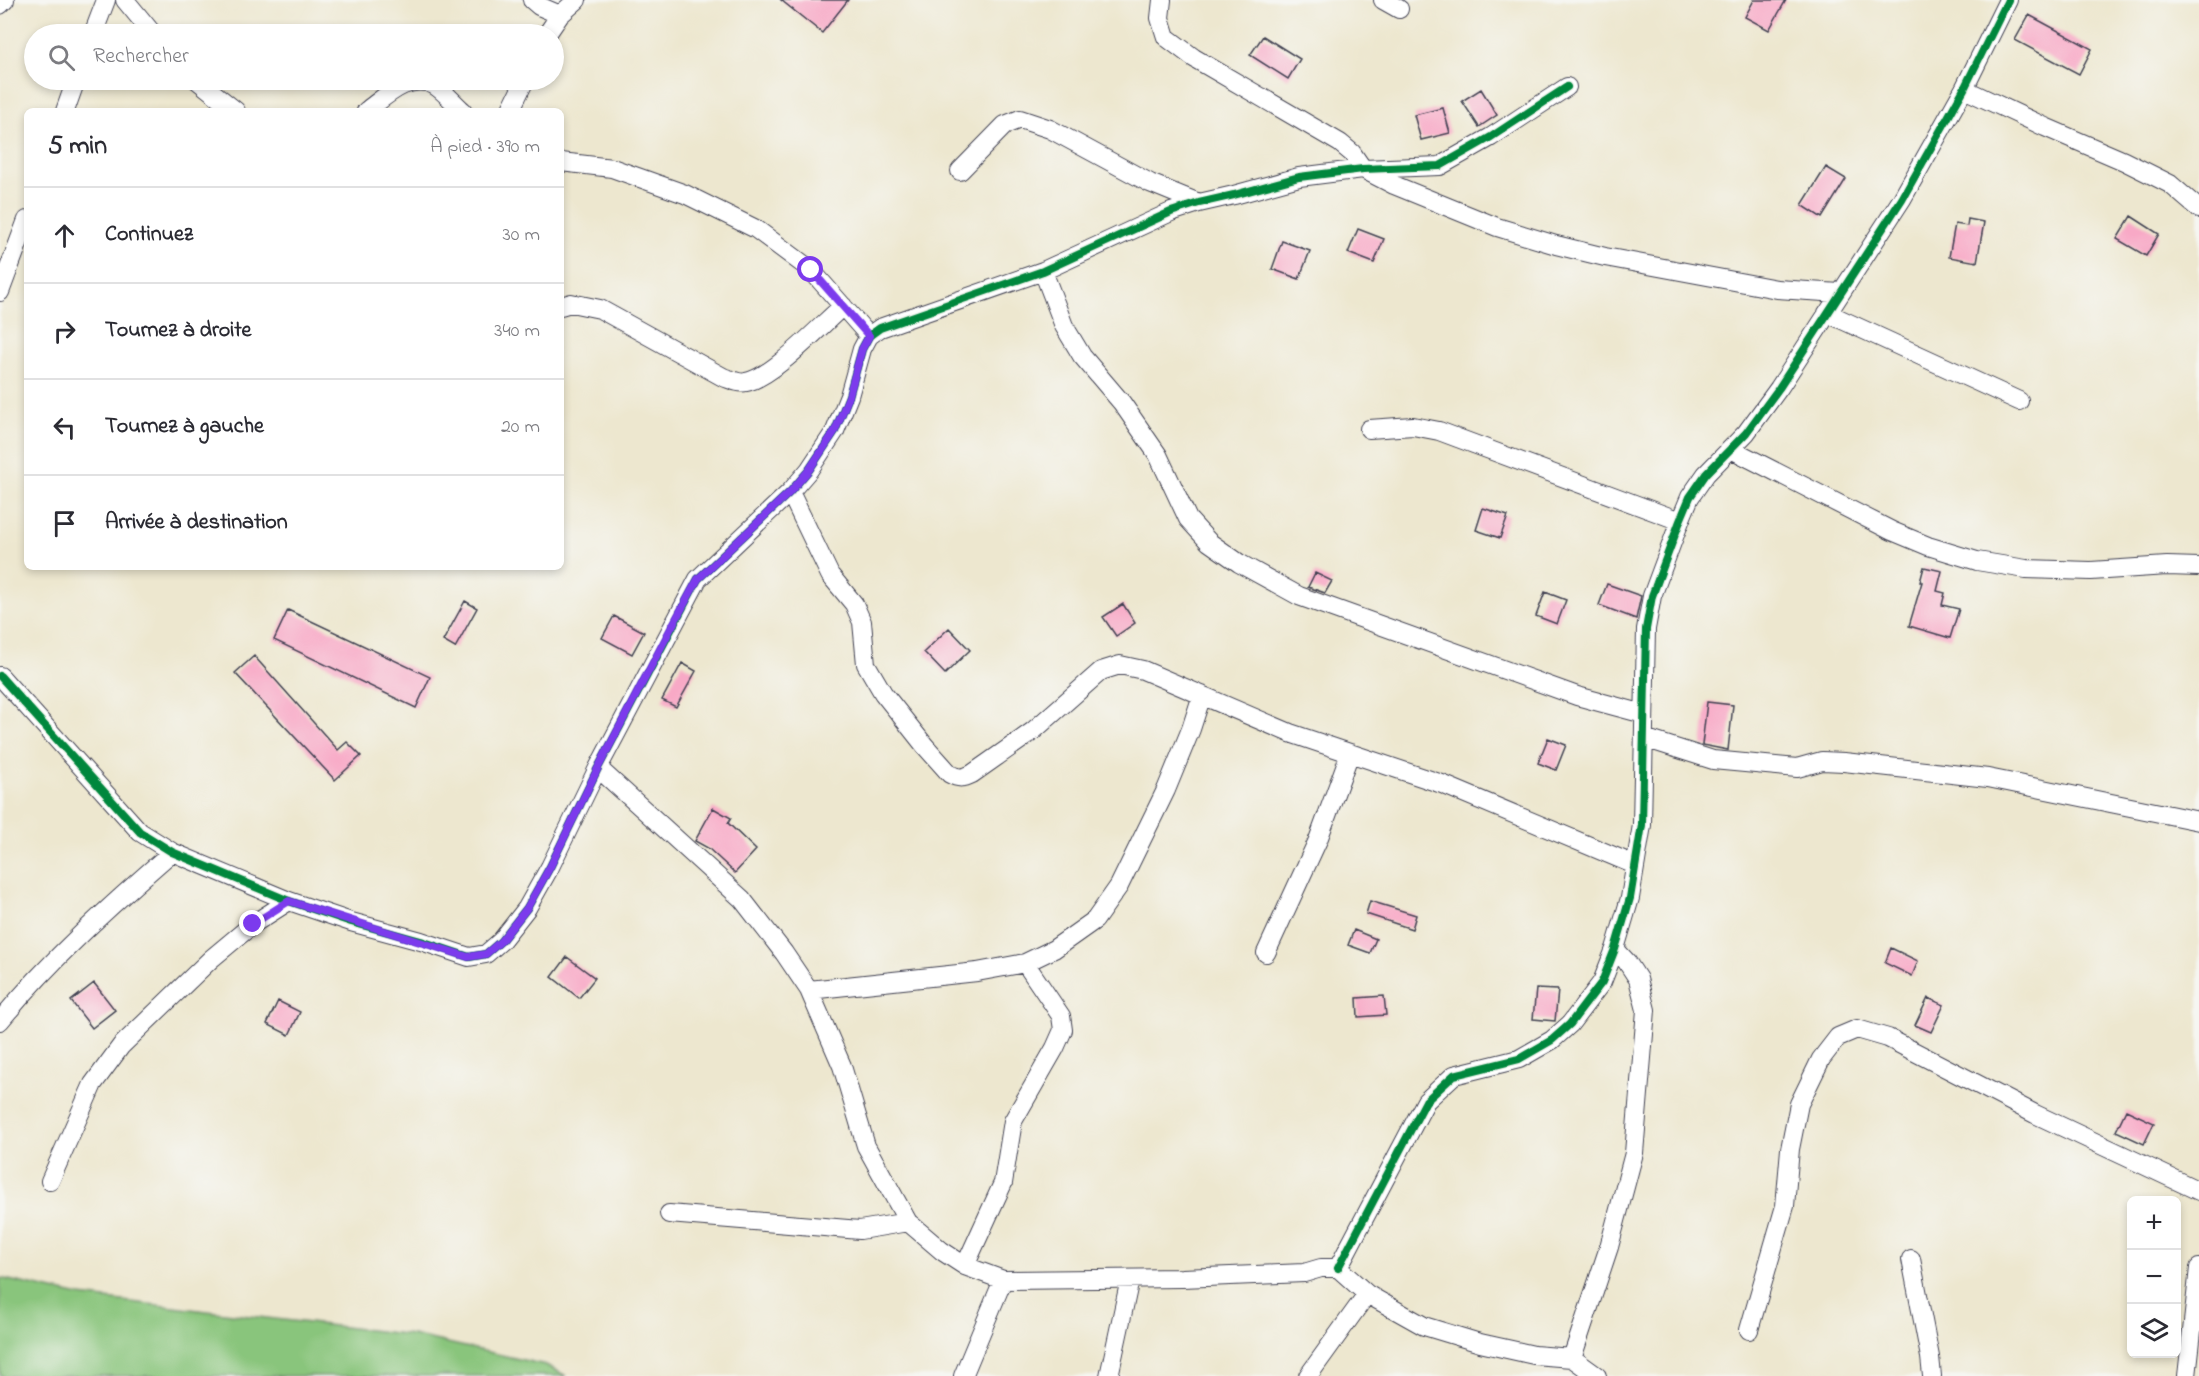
<!DOCTYPE html>
<html lang="fr">
<meta charset="utf-8">
<style>
:root{--surface:#fff;--page:#f2f2f3;--text:#2b2b33;--muted:#7c7c81;--line:#e1e1e2}
body{margin:0;font-family:"Indie Flower",sans-serif;background:var(--page);color:var(--text)}
.controls{position:absolute;right:18px;bottom:18px;display:grid;overflow:hidden;border-radius:9px;box-shadow:0 3px 9px #0003}
.controls button{width:54px;height:54px;display:grid;place-items:center;padding:0;border:0;border-bottom:2px solid var(--line);background:var(--surface);color:var(--text);font:30px sans-serif}
.stop{position:absolute;width:18px;height:18px;margin:-14px;border:4px solid #7c3aed;border-radius:50%;background:#fff}
.stop.end{background:#7c3aed;border-color:#fff;box-shadow:0 2px 6px #0008}
.list{margin:0;padding:0;list-style:none}
h2{display:flex;justify-content:space-between;align-items:center;height:78px;margin:0;padding:0 24px;font-size:26px}
h2 small{font-size:20px;font-weight:400;color:var(--muted)}
.list li{display:grid;grid-template-columns:39px 1fr auto;gap:18px;align-items:center;box-sizing:border-box;height:96px;padding:0 24px;border-top:2px solid var(--line)}
.list b{display:block;font-size:22px;white-space:nowrap}
.list em{font-size:20px;font-style:normal;color:var(--muted)}
.icon{flex:none;width:33px;height:33px;fill:none;stroke:currentColor;stroke-width:2;stroke-linecap:round;stroke-linejoin:round}
.map{position:relative;flex:none;width:2199px;height:1376px;overflow:hidden}
.search{position:absolute;background:var(--surface);box-shadow:0 3px 9px #0003;left:24px;top:24px;width:540px;height:66px;display:flex;align-items:center;gap:15px;box-sizing:border-box;padding:0 21px;border-radius:33px;color:var(--muted);font-size:22px}
.panel{position:absolute;background:var(--surface);box-shadow:0 3px 9px #0003;left:24px;top:108px;width:540px;height:462px;border-radius:9px}
.map>svg:first-child{display:block}
</style>
<div class="map">
<svg width="2199" height="1376" viewBox="0 0 2199 1376">
<rect width="100%" height="100%" fill="#f6f6f2"/>
<filter id="ink" filterUnits="userSpaceOnUse"><feTurbulence type="fractalNoise" baseFrequency=".0167" numOctaves="2"/><feDisplacementMap in="SourceGraphic" scale="12" xChannelSelector="R" yChannelSelector="G"/><feConvolveMatrix kernelMatrix="1 2 1 2 8 2 1 2 1" color-interpolation-filters="sRGB"/></filter>
<filter id="wash" filterUnits="userSpaceOnUse"><feTurbulence type="fractalNoise" baseFrequency=".008" numOctaves="4" result="noise"/><feDisplacementMap in="SourceGraphic" scale="24" xChannelSelector="R" yChannelSelector="G"/><feGaussianBlur stdDeviation="1.35" result="paint"/><feColorMatrix in="noise" values="0 0 0 0 0 0 0 0 0 0 0 0 0 0 0 0 0 1.4 0 .05"/><feComposite in="paint" operator="in"/></filter>
<g filter="url(#wash)">
<rect width="100%" height="100%" fill="#ede7cf"/>
<path fill="#89c57b" stroke="#56745b" stroke-width="1.5" d="M0,1278L80,1296L412,1335L546,1365L566,1376H0Z"/>
<g id="blocks">
<path fill="#f8a9c6" d="M781,0H848L822,33Z
M1754,0H1786L1769,30L1745,17Z
M2029,15L2092,49L2079,74L2015,40Z
M1263,36L1300,59L1288,79L1250,55Z
M1481,89L1497,115L1479,127L1462,101Z
M1443,108L1450,133L1421,140L1414,115Z
M1826,167L1846,179L1822,218L1802,205Z
M2131,216L2159,234L2146,256L2117,239Z
M1968,219L1984,222L1977,262L1949,257L1955,224L1967,226Z
M1358,229L1384,239L1374,263L1348,253Z
M1282,241L1310,251L1299,279L1272,269Z
M1483,508L1508,516L1500,538L1476,530Z
M1924,567L1942,571L1937,591L1945,593L1942,605L1959,609L1950,638L1909,626L1922,582H1920Z
M1315,573L1332,581L1325,593L1308,587Z
M1607,584L1641,596L1636,619L1599,605Z
M1545,592L1566,600L1557,624L1536,616Z
M465,601L477,608L455,648L443,641Z
M1123,604L1135,623L1116,636L1103,617Z
M288,610L430,677L416,708L274,640Z
M614,616L644,632L632,654L602,638Z
M949,628L970,650L945,674L924,652Z
M254,656L338,750L347,742L361,756L335,780L235,673Z
M682,663L696,671L676,707L662,700Z
M1707,702L1733,705L1728,750L1702,745Z
M1548,738L1566,745L1556,770L1538,763Z
M713,808L731,818L728,823L756,850L735,873L708,848L695,841Z
M1370,901L1416,915L1412,929L1366,914Z
M1354,930L1376,939L1370,953L1348,945Z
M1891,948L1918,961L1912,976L1885,963Z
M567,957L595,978L579,998L552,977Z
M94,983L115,1010L92,1028L71,1001Z
M1536,989L1558,990L1555,1021L1533,1019Z
M1384,996L1386,1015L1358,1017L1357,998Z
M1928,998L1944,1005L1931,1032L1915,1025Z
M278,1001L300,1012L289,1035L267,1024Z
M2126,1110L2154,1123L2144,1144L2116,1131Z"/>
</g>
</g>
<g filter="url(#ink)">
<use href="#blocks" fill-opacity="0" stroke="#404051" stroke-width="1.5"/>
<g fill="none" stroke-linecap="round" stroke-linejoin="round">
<g stroke="#404051" stroke-width="20">
<path id="minor" d="M125,0L153,34
M532,0L539,6L560,15
M1162,0L1160,18L1166,37L1194,58L1340,143L1352,153L1363,169L1394,185L1497,227L1556,245L1605,257L1777,289L1840,293
M1383,0L1399,9
M0,5L5,0
M93,34L106,0
M547,34L560,15L577,0
M197,80L236,111
M1964,89L2045,127L2124,161L2170,184L2199,209
M65,111L76,80
M366,111C385,97 409,72 434,85C444,91 454,103 463,111
M510,111L525,80
M561,162L612,168L685,194L756,229L811,270L869,336
M960,171L1005,125L1020,119L1050,129L1150,183L1199,203
M1043,271L1064,326L1082,356L1122,403L1158,455L1188,519L1209,542L1239,563L1299,596L1577,696L1644,714
M0,292L27,220
M561,306L571,303L600,309L723,377C730,379 739,384 746,382C772,378 821,325 843,306
M1827,313L2019,401
M1369,429L1413,426L1439,431L1680,521
M1731,449L1892,531L1928,546L1977,561L2026,569L2091,571L2167,566L2199,567
M790,492L830,575L854,604L862,622L866,664L883,693L925,746L950,774C959,779 964,778 972,774L1033,731L1101,671L1120,665L1143,670L1290,733L1442,784L1635,865
M0,676L140,832L172,852L289,901L351,922L421,941L469,957L486,954L501,941L527,908L550,867L598,768L698,579L790,492L809,470L835,431L849,396L862,349L869,336L880,328L1043,271L1171,212L1199,203L1234,195L1299,177L1363,169L1440,166L1491,137L1567,87
M1644,738L1713,760L1797,768L1822,761L1844,762L1988,778L2199,821
M598,768L742,899L784,953L809,990L842,1066L866,1146L908,1222L942,1251L965,1266L1003,1280L1182,1278L1304,1273L1321,1268H1338L1367,1294L1424,1326L1480,1343L1534,1355L1572,1358L1597,1376
M1266,953L1318,840L1350,753
M809,990L977,972L1025,963L1054,949L1095,920L1119,886L1166,790L1191,729L1202,695
M0,1021C51,959 112,904 172,852
M50,1181L93,1084L121,1046L211,959L253,924L289,901
M669,1214L860,1230L908,1222
M1911,1259L1930,1357L1932,1376
M965,1266L1003,1183L1013,1121L1055,1048L1063,1030L1061,1016L1025,963
M1338,1268L1426,1101L1454,1075L1519,1059L1552,1040L1570,1024L1602,982L1615,949L1630,898L1642,825L1646,629L1652,596L1680,521L1690,497L1706,474L1746,433L1779,388L1902,199L1964,89L2008,0
M1749,1330L1785,1206L1790,1149L1799,1104L1821,1059L1838,1037L1857,1029L1888,1038L2035,1114L2199,1191
M1572,1358L1609,1247L1634,1153L1646,1010L1638,979L1627,962L1615,949
M963,1376L1003,1280
M1109,1376L1130,1279
M1308,1376L1367,1294
M2187,1376L2199,1268"/>
</g>
<use href="#minor" stroke="#fff" stroke-width="18"/>
<g stroke="#f6f6f2" stroke-width="11">
<path id="cycleway" d="M0,676L140,832L172,852L289,901L351,922L421,941L469,957L486,954L501,941L527,908L550,867L598,768L698,579L790,492L809,470L835,431L849,396L862,349L869,336L880,328L1043,271L1171,212L1199,203L1234,195L1299,177L1363,169L1440,166L1491,137L1567,87
M1338,1268L1426,1101L1454,1075L1519,1059L1552,1040L1570,1024L1602,982L1615,949L1630,898L1642,825L1646,629L1652,596L1680,521L1690,497L1706,474L1746,433L1779,388L1902,199L1964,89L2008,0"/>
</g>
<use href="#cycleway" stroke="#00873e" stroke-width="8"/>
</g>
</g>
<g fill="none" stroke-linecap="round" stroke-linejoin="round" filter="url(#ink)">
<path stroke="#7c3aed" stroke-width="8" d="M253,924L289,901L468,957L486,954L501,941L527,908L550,867L598,768L670,630L698,579L790,492L809,470L835,431L849,396L862,349L869,336L811,270"/>
</g>
</svg>
<div class="controls">
<button>+</button>
<button>−</button>
<button><svg class="icon" aria-label="layers" viewBox="0 0 24 24"><path d="M12 4l9 5-9 5-9-5zM3 14l9 5 9-5"/></svg></button>
</div>
<div class="stop" style="left:811px;top:270px"></div>
<div class="stop end" style="left:253px;top:924px"></div>
<div class="search"><svg class="icon" aria-label="search" viewBox="0 0 24 24"><circle cx="10" cy="10" r="6"/><path d="M15 15l6 6"/></svg>Rechercher</div>
<section class="panel">
<h2>5 min<small>À pied · 390 m</small></h2>
<ul class="list">
<li><svg class="icon" aria-label="ahead" viewBox="0 0 24 24"><path d="M12 20V5M6 11l6-6 6 6"/></svg><div><b>Continuez</b></div><em>30 m</em></li>
<li><svg class="icon" aria-label="right" viewBox="0 0 24 24"><path d="M7 20v-9h11M14 6l5 5-5 5"/></svg><div><b>Tournez à droite</b></div><em>340 m</em></li>
<li><svg class="icon" aria-label="left" viewBox="0 0 24 24"><path d="M17 20v-9H6M10 6l-5 5 5 5"/></svg><div><b>Tournez à gauche</b></div><em>20 m</em></li>
<li><svg class="icon" aria-label="arrive" viewBox="0 0 24 24"><path d="M6 21V4h12l-3 4 3 4H6"/></svg><div><b>Arrivée à destination</b></div></li>
</ul>
</section>
</div>
